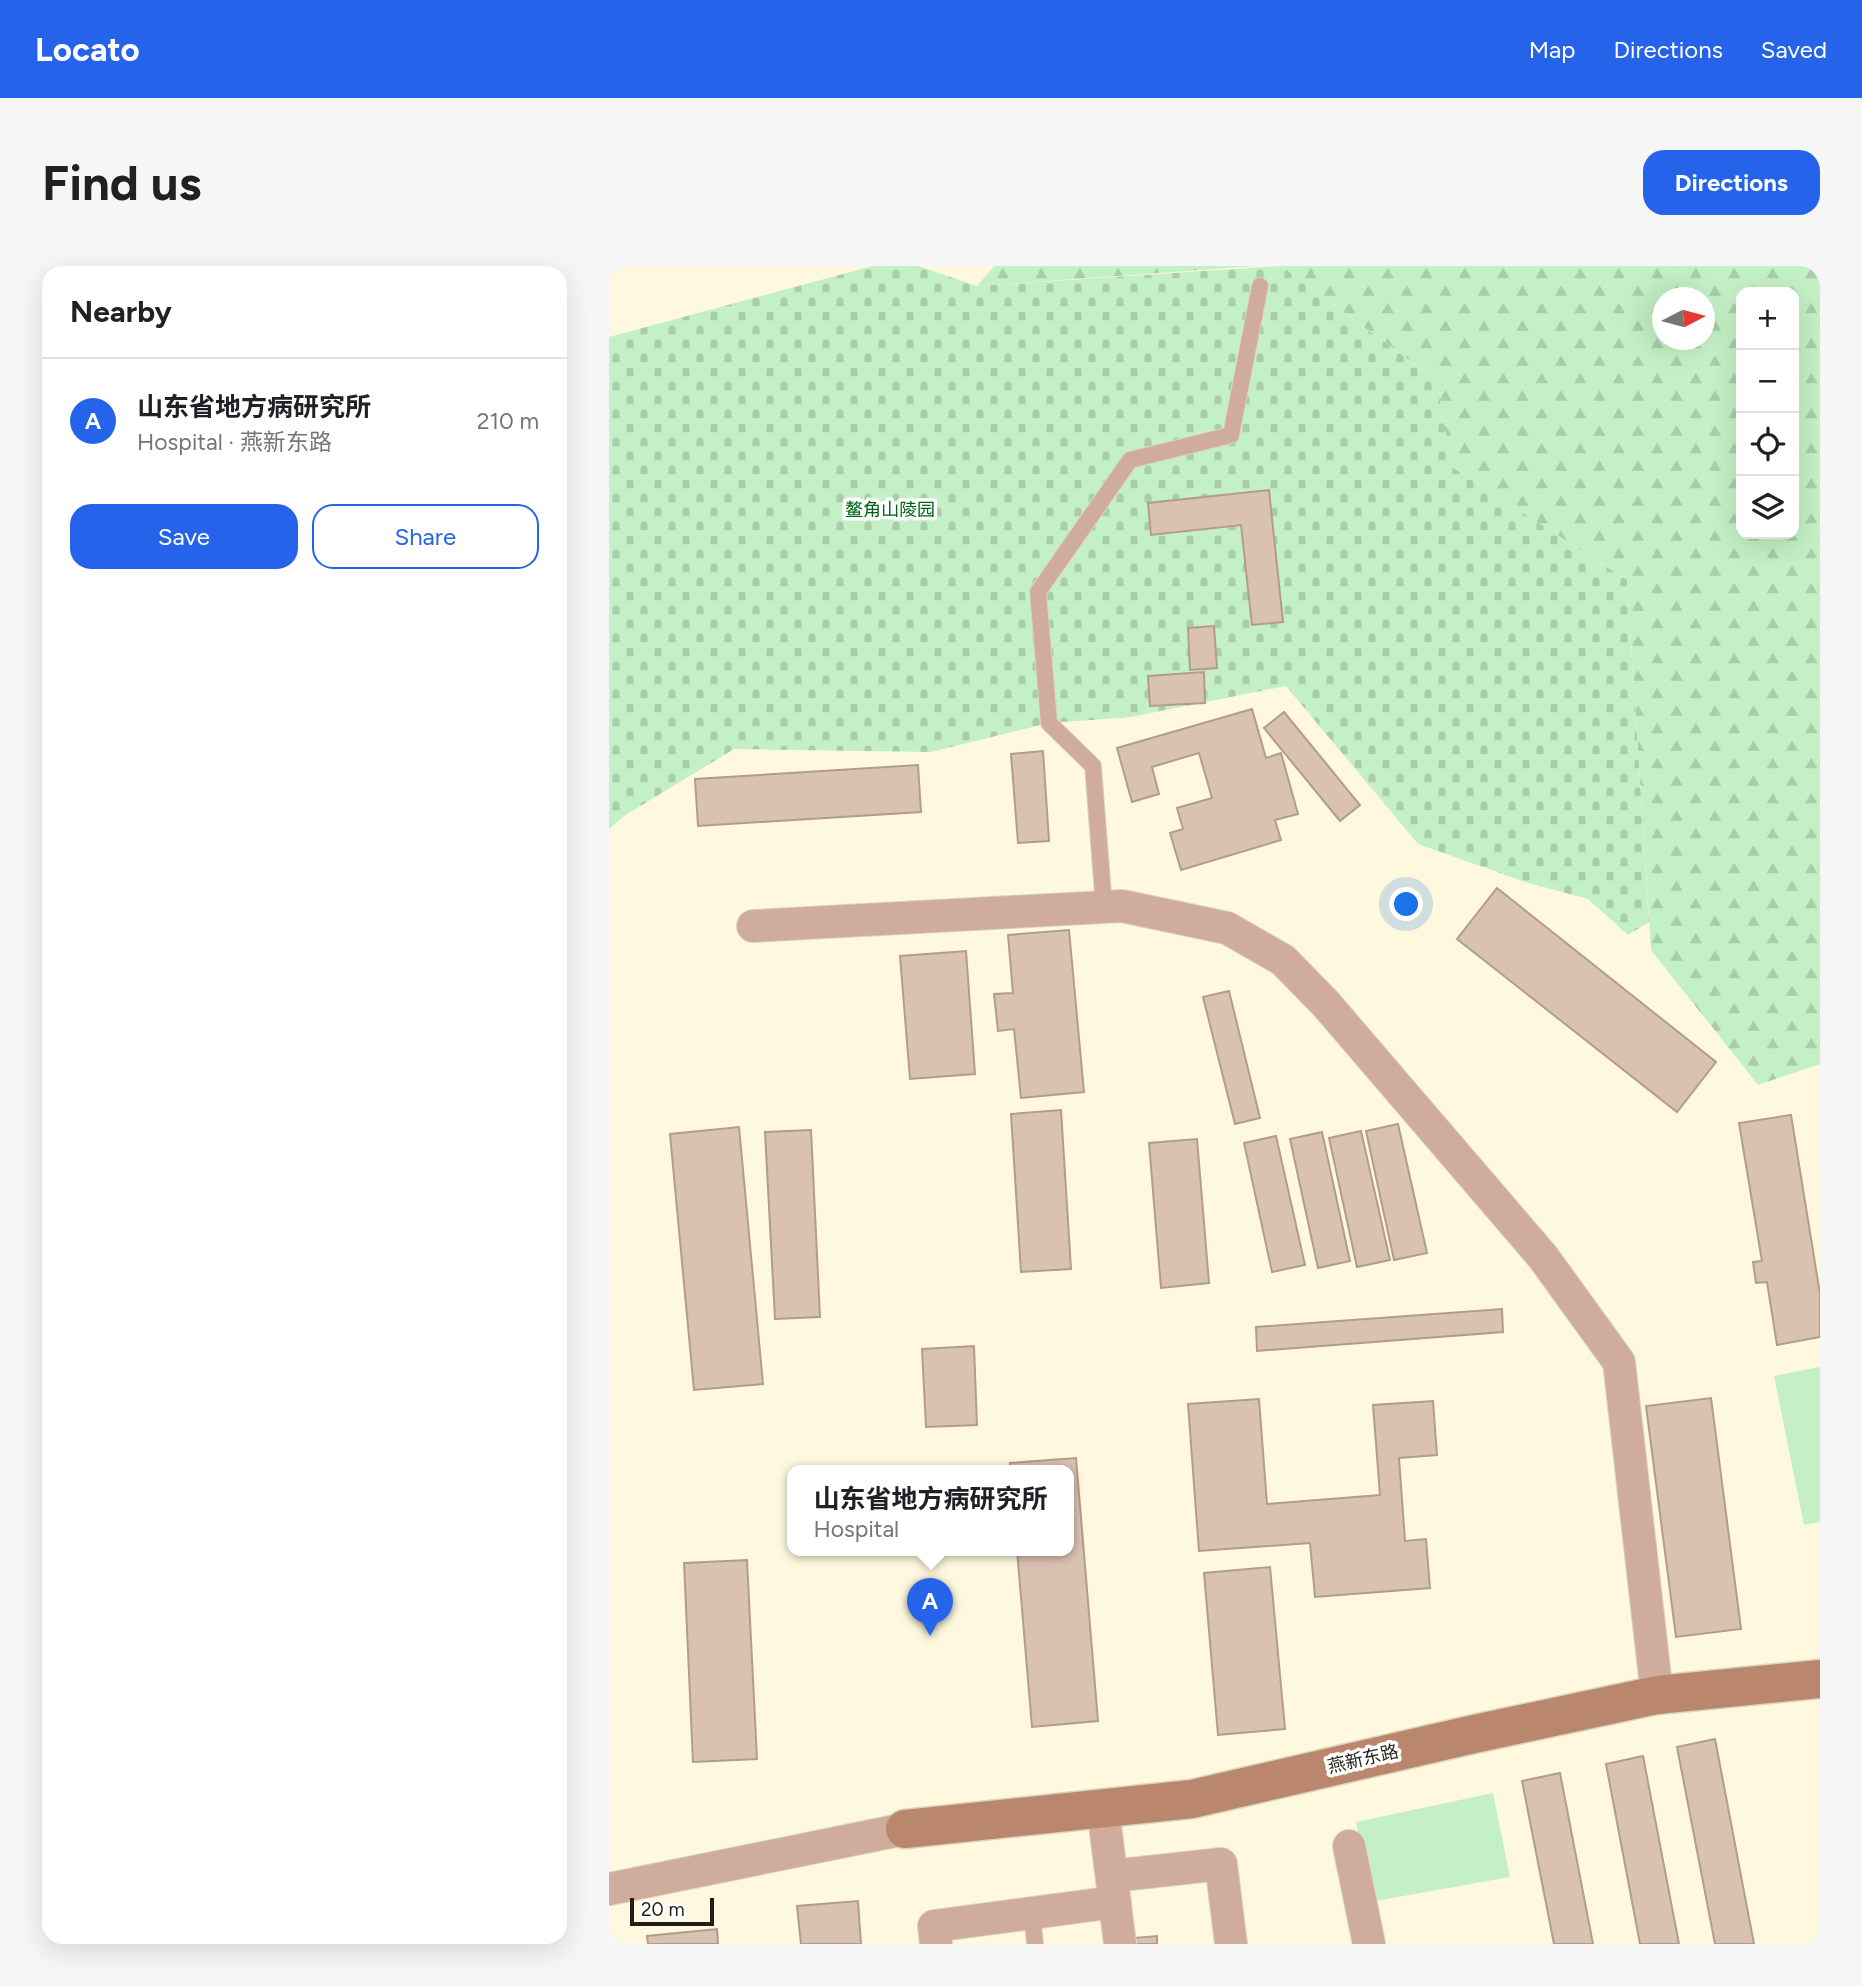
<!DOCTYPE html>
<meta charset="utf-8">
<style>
:root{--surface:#fff;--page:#f6f6f6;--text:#202124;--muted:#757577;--line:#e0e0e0;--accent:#2563eb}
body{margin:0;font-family:Figtree,"Noto Sans SC",sans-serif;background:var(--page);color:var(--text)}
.controls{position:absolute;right:21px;top:21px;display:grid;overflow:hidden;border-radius:14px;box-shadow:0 7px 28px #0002}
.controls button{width:63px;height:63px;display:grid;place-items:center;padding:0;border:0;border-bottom:2px solid var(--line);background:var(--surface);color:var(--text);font:35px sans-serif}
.compass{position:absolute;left:1043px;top:21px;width:63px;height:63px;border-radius:50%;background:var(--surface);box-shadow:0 7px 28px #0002;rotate:84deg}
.scale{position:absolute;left:21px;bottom:18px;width:84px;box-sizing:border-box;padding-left:7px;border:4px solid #211f16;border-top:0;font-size:19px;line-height:24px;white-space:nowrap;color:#211f16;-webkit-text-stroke:5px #fff;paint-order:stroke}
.you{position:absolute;left:798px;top:639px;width:24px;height:24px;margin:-18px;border:5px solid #fff;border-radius:50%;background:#1a73e8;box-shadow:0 0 0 10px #1a73e833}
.badge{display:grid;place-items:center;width:46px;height:46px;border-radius:50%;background:var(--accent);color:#fff;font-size:23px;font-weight:700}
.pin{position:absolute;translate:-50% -58px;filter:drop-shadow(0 2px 4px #0008)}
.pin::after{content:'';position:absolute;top:37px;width:24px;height:21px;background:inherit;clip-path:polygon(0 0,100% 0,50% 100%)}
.popup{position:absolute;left:178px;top:1199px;width:287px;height:91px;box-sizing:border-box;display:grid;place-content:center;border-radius:14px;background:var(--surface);filter:drop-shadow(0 2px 5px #0005);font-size:23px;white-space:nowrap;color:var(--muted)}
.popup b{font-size:26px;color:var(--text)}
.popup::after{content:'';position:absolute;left:50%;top:100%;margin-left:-14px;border:14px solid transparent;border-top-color:var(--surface)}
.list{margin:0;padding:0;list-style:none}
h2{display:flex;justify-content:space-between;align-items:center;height:91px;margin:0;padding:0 28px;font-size:30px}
h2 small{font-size:23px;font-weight:400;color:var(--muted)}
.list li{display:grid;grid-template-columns:46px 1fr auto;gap:21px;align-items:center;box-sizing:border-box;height:126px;padding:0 28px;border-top:2px solid var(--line)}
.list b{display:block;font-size:26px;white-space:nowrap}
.list p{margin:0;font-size:23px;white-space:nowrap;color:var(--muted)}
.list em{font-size:23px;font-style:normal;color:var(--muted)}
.actions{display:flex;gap:14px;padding:21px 28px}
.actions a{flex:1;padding:16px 0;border:2px solid var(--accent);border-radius:21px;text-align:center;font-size:24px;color:var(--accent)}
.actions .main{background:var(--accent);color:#fff}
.icon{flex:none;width:38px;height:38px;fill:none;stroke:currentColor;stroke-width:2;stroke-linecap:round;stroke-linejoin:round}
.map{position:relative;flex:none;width:1211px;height:1678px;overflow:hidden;border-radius:21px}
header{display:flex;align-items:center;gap:42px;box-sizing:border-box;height:98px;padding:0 35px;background:var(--accent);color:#fff}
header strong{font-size:33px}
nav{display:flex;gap:38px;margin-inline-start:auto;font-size:24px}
.intro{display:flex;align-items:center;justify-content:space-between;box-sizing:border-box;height:168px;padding:0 42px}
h1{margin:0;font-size:49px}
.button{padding:18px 32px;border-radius:21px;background:var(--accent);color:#fff;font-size:24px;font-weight:700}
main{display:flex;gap:42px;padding:0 42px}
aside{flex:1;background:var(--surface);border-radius:21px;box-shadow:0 7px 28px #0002}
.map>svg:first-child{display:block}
</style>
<header>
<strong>Locato</strong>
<nav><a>Map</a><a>Directions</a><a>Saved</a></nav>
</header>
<div class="intro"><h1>Find us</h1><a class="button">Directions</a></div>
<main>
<aside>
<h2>Nearby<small></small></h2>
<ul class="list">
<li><span class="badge">A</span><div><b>山东省地方病研究所</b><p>Hospital · 燕新东路</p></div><em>210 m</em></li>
</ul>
<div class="actions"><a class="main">Save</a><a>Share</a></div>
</aside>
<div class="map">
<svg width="1211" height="1678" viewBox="0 0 1211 1678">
<defs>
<pattern id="forest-firs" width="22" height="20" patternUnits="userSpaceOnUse" patternTransform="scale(1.75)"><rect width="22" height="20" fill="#c4f0c5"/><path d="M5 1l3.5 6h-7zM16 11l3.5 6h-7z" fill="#a8cda8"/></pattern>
<pattern id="cemetery-stones" width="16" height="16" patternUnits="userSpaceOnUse" patternTransform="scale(1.75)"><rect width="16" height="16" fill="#c4f0c5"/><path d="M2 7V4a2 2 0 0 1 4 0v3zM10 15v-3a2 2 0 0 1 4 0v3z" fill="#a8cda8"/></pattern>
</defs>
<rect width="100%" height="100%" fill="#fef9de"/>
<path fill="url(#forest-firs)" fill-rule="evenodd" d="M385,0H649L368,20Z
M672,0H1211V798L1149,819L1042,684L1018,314L843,201L827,114ZM1132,26H1185V268H1132ZM1054,32H1096V74H1054Z"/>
<path fill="url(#cemetery-stones)" d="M264,0H309L368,20L672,0L827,114L843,201L1018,314L1040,656L1019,669L979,633L916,616L809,578L677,420L522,451L440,457L322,486L125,483L15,550L0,563V71Z"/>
<path fill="#c4f0c5" d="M1211,1101V1256L1195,1259L1165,1110Z
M884,1527L901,1611L761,1636L747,1556Z"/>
<path fill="#dac2b1" stroke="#b39c8c" stroke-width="2" d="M660,224L674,356L643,359L632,259L542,269L539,237Z
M605,360L608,402L581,404L579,362Z
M595,406L596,437L541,440L539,410Z
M643,443L657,492L672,487L689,548L666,554L672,574L572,604L561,567L574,563L568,542L603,532L590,487L543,501L550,528L523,536L508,482Z
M675,446L751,539L731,555L655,462Z
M434,485L440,575L409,577L402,488Z
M309,499L312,546L89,560L86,513Z
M888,622L1107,796L1068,846L848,673Z
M460,664L475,826L412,832L405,763L389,765L385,728L404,727L399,669Z
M357,685L366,808L301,813L291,690Z
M620,725L651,852L626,858L594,731Z
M452,844L462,1003L412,1006L402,848Z
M1182,849L1211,1028V1071L1168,1079L1158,1016L1147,1017L1144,996L1153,995L1130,857Z
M789,858L818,987L785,994L757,865Z
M130,861L154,1118L85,1124L61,868Z
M202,864L211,1051L166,1053L156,866Z
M752,865L781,994L748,1001L720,872Z
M713,866L741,995L709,1002L681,873Z
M667,870L696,999L663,1006L635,877Z
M588,873L600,1017L552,1022L540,877Z
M893,1043L894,1066L648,1085L647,1061Z
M365,1080L368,1159L317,1161L313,1083Z
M1102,1132L1132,1363L1067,1371L1037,1140Z
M650,1133L658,1238L771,1229L764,1139L824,1135L828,1189L790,1192L796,1275L817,1273L821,1322L706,1331L701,1277L590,1285L579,1138Z
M467,1192L489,1455L423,1461L408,1284H459V1204H401V1197Z
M138,1294L148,1493L84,1496L75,1297Z
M661,1301L676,1463L609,1469L595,1307Z
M1106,1473L1145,1678H1106L1068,1481Z
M1034,1490L1070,1678H1031L997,1498Z
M951,1507L984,1678H945L913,1515Z
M249,1635L252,1678H192L188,1640Z
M108,1663L109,1678H39L38,1670Z
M548,1670V1678H504L503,1674Z"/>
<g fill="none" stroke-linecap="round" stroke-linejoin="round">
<g stroke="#dbd6be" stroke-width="18">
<path id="lane" d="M495,641L484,500L440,457L429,326L521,194L622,169L651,20
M423,1647L426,1678"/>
</g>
<g stroke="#dbd6be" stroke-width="34">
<path id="street" d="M144,660L513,640L618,662L674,694L717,738L934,991L1010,1096L1048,1429
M494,1543L511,1678
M740,1580L760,1678
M503,1610L612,1598L622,1678
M0,1623L296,1563
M327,1678L325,1660L506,1636"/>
</g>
<g stroke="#dbd6be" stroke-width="41">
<path id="secondary" d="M296,1563L583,1533L865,1468L1048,1429L1211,1413"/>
</g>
<use href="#lane" stroke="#d0ac9c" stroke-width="16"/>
<use href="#street" stroke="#d0ac9c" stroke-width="32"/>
<use href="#secondary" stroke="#ba876e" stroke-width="38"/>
</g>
<g text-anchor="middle" stroke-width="7" stroke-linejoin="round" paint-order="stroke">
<g font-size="18" fill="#006316" stroke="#fff">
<text x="281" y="250">鳌角山陵园</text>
</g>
<g font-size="18" fill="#211f16" stroke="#fff">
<text transform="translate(754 1493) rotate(-13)" y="6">燕新东路</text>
</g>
</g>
</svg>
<div class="controls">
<button>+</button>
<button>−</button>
<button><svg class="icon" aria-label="locate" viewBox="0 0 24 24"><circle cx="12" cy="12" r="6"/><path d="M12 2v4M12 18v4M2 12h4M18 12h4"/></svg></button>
<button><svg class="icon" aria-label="layers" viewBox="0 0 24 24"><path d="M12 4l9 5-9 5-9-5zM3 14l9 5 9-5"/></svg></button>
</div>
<svg class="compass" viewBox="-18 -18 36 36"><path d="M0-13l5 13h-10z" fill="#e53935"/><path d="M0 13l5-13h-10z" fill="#757577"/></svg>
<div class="scale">20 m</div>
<div class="you"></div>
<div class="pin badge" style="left:321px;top:1370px">A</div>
<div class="popup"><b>山东省地方病研究所</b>Hospital</div>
</div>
</main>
